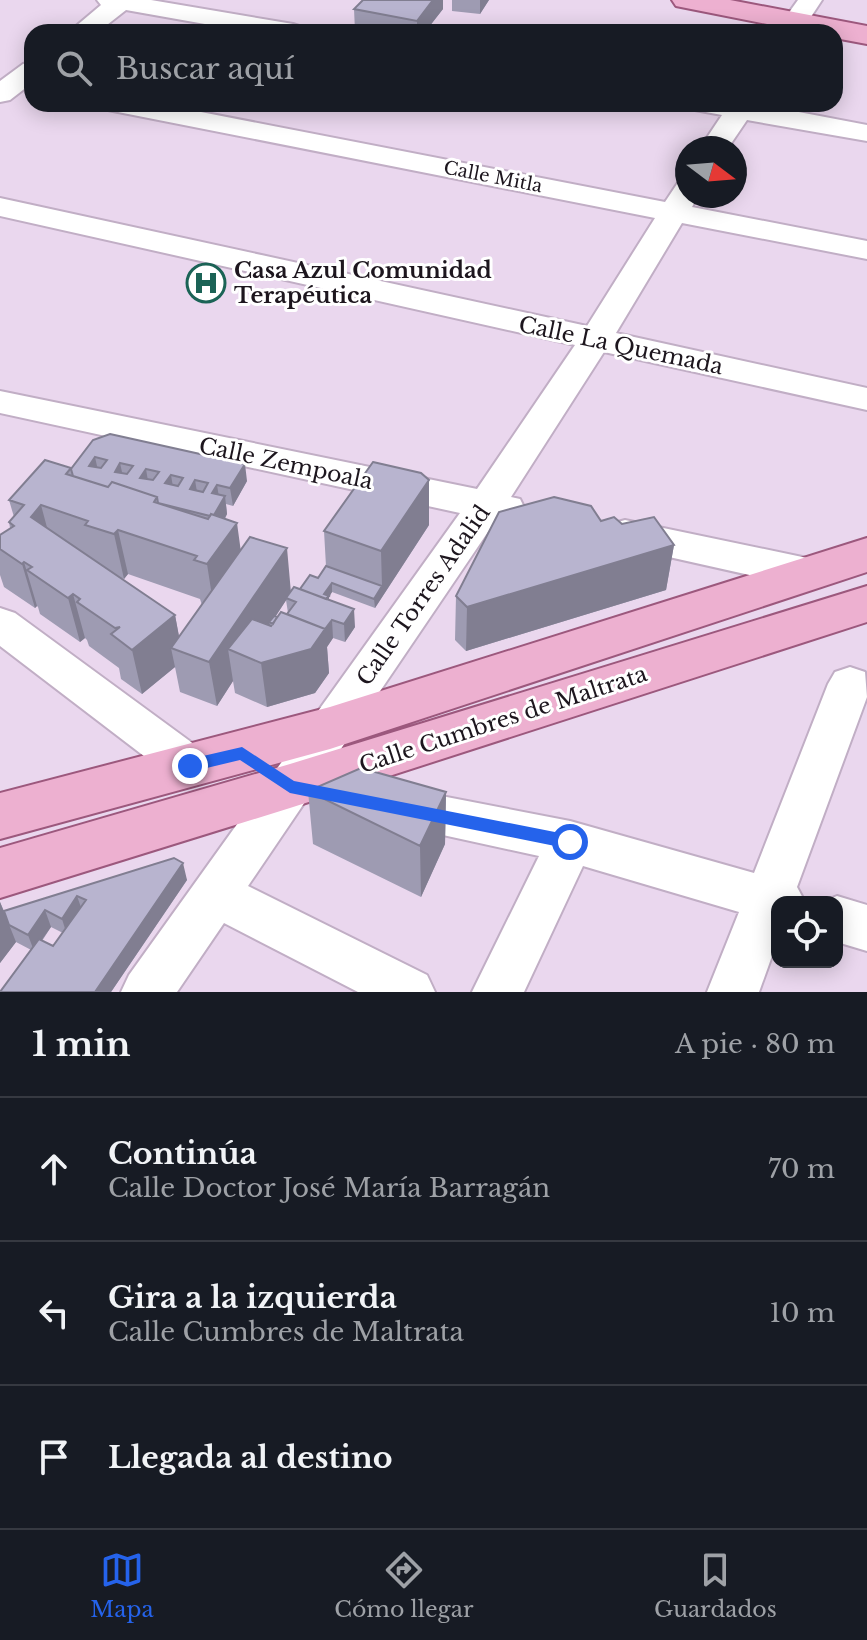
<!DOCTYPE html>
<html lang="es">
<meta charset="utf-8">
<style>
:root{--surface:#171b24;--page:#242831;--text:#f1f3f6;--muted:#9ea1a6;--line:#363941;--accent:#2563eb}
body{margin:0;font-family:"Libre Baskerville",serif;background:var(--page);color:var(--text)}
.controls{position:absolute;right:24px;bottom:24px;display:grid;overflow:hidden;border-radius:16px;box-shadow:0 4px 20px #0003}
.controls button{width:72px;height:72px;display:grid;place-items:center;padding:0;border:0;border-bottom:2px solid var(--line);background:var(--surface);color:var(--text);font:40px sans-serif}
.compass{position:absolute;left:675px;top:136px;width:72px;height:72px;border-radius:50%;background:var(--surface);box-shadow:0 4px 20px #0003;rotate:106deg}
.stop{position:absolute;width:24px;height:24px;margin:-18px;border:6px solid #2563eb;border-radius:50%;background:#fff}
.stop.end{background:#2563eb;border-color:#fff;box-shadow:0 2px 8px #0008}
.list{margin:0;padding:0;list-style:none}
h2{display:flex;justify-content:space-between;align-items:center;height:104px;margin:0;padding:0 32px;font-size:34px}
h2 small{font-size:26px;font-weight:400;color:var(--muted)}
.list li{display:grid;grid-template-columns:52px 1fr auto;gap:24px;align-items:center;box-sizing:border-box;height:144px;padding:0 32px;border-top:2px solid var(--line)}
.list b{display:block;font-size:30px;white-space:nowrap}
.list p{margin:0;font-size:26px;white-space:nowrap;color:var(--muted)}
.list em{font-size:26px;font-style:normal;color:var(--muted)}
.icon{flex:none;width:44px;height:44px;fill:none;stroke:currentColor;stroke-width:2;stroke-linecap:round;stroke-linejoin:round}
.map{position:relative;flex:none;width:867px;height:992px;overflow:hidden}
.search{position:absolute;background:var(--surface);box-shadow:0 4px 20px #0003;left:24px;right:24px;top:24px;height:88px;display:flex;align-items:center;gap:20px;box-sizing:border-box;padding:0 28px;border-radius:24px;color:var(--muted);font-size:30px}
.sheet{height:536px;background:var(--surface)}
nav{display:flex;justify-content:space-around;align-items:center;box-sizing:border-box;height:112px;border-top:2px solid var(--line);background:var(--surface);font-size:22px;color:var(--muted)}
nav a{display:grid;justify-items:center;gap:4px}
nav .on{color:var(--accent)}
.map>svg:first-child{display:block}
</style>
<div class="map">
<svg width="867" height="992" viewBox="0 0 867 992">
<rect width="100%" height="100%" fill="#ead7ee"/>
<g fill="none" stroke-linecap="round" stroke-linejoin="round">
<g stroke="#c1aec5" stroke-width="4">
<path id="minor" d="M97,0H151L293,24L302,27L306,32H250L126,10L98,32H69L101,5Z
M798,0H822L801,32H775Z
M32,62V83L10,100L0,102V81L23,64Z
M104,104H160L665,202L677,184L687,181V196H698L692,207L867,241V259L682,223L616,333L867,388V410L604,352L511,497L520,499L525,509L520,519L506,522L496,520L248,886L427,975L435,992H358L224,923L177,992H121L129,975L460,513L0,413V391L477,489L575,345L0,216V198L587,326L655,218L118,112L108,110Z
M691,104H757L867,125V141L747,120L728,148H700L722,115L695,110Z
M625,520L807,558L821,563L827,573L821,583L807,588L611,544L605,534L611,524Z
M0,608L15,613L206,753L213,766L206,779L190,785L174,779L0,646Z
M850,667L865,672L867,697L797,887L805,902H777V942L759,992H707L739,912L583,866L524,992H472L539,856L379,821L372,807L379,793L395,787L570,821L754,873L828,684L835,672Z
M837,896L867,905V951L837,942V902H822Z"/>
</g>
<g stroke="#9c587d" stroke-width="4">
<path id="major" d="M672,0H730L867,26V44L835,38V32H807L686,8L676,6Z
M867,538V572L330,749L0,839V793L330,707Z
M867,586V622L290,808L0,898V848L290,764Z"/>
</g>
<use href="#minor" fill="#fff" fill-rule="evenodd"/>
<use href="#major" fill="#edb0d0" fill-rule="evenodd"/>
</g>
<path fill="#9e9bb2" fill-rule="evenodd" d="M363,0H443V9L425,32L355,31L354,9Z
M452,0H489L480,14L452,11Z
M93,440L247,481L233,506L226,504L227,514L225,519L241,550L291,592L300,589L318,578L326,566L324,531L429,525L375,608L332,592L329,597V600L355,627L345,642L333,638L327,647L329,673L315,693L267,707L235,693L233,681L217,706L180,692L175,667L142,694L121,679L119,668L89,646L87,640L85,638L80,642L40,614L38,607L37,606L35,608L4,587L0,575V535L10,528L9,522L14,517L9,500L71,468ZM128,574L200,599L202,605L179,637L175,615L118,577L124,579ZM286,600L288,613L277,617L276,616Z
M601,521L622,524L674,545L666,590L466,651L455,640L456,596Z
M308,791L446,792L445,844L421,897L313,844Z
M174,858L187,880L111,992L16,942L0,963V902L4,911ZM51,927L63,933L53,946L42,941Z"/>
<path fill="#817e91" d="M433,0H443V9L425,32H417V21Z
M480,0H489L480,14Z
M95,457L99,475L89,466Z
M120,463L124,481L115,472Z
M245,464L247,481L233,506L230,488Z
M146,469L149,487L140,478Z
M171,475L174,493L165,483Z
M195,480L198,498L190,489Z
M429,480V525L375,608L374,599L382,586L381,551Z
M217,485L220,503L212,493Z
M225,496L227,514L215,535L213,517Z
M41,505L53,550L31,517Z
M237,523L243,567L214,609L207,564Z
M118,530L128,574L124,579L114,534Z
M674,545L666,590L466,651L467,607Z
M287,548L291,593L271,623L269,622L270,625L228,649L233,681L217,706L209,662Z
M24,562L37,606L35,608L22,564Z
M332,583V592L329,597V605L324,594Z
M73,594L85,638L80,642L68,598Z
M354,609L355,627L345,642L344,624Z
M175,615L182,652L171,648L175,667L142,694L132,650Z
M332,620L333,638L327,647L329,673L315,693L267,707L261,663Z
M446,792L445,844L421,897L420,846Z
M183,863L187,880L111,992H95Z
M77,896L83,913L67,935L62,919Z
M0,902L16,942L0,963Z
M45,910L51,927L34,951L28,935Z"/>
<path fill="#b8b4cf" stroke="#817e91" stroke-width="2" fill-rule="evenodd" d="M363,0H433L417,21L354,9Z
M110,434L245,464L230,488L217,485L212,493L225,496L214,515L211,514L210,516L158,503L157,497L112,482L108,487L73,476L71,469L93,440ZM95,457L107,460L101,468L89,466ZM120,463L133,466L127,474L115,472ZM146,469L159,472L153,480L140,478ZM171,475L183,478L178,486L165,483ZM195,480L208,483L203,492L190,489Z
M45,460L71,468L66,474L108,487L112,482L157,497L154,502L208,519L211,514L237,523L207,564L194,560L197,556L118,530L114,534L85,525L88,521L41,505L31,517L175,615L132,650L111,634L120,627L115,628L77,602L80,599L73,594L68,598L27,570L32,567L24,562L22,564L0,549V535L14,526L9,522L24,505L9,500Z
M373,462L421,473L429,480L381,551L324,531Z
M554,497L591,506L601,521L614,517L622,524L654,517L674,545L467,607L456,596L499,512Z
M250,537L287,548L209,662L171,648Z
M326,566L382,586L374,599L332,583L324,594L329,596L326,599L300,589L310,575L318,578Z
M294,587L354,609L344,624L332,620L325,629L287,614L296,602L286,598Z
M281,612L325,629L311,649L261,663L228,649L252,619L271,626Z
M274,616L277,617L273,624L269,622Z
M361,768L446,792L420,846L308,791Z
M174,858L183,863L95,992H0L39,939L53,946L86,900L77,896L62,919L45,910L28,935L9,925L4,911Z"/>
<path fill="#2563eb" d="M242,747L294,781L570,835L578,842L570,849L290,793L240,760L190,772L182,766L190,759Z"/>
<defs>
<g id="hospital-ring" transform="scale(2)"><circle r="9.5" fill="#fff" stroke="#1b6356" stroke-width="1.5"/><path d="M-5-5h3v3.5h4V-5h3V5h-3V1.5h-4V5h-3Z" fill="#1b6356"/></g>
</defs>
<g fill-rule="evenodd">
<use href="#hospital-ring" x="206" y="283"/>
</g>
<g text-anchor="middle" stroke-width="6" stroke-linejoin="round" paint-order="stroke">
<g font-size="18" fill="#1d161e" stroke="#fff">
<text transform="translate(493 177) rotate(11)" y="6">Calle Mitla</text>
</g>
<g font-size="22" font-weight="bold" fill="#1d161e" stroke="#fff" text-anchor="start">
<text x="234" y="278">Casa Azul Comunidad<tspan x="234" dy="25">Terapéutica</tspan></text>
</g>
<g font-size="22" fill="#1d161e" stroke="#fff">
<text transform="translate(621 345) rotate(12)" y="8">Calle La Quemada</text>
<text transform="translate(286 463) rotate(12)" y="8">Calle Zempoala</text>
<text transform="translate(423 595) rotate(-55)" y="8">Calle Torres Adalid</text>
<text transform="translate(503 719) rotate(-18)" y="8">Calle Cumbres de Maltrata</text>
</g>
</g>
</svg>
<div class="controls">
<button><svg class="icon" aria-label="locate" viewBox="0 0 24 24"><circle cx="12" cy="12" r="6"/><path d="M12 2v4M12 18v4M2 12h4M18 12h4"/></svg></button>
</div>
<svg class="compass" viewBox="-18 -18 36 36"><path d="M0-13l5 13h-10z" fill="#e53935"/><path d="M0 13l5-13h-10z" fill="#9ea1a6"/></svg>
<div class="stop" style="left:570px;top:842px"></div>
<div class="stop end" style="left:190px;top:766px"></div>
<div class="search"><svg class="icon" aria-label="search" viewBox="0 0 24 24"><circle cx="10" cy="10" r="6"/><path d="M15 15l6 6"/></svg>Buscar aquí</div>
</div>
<section class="sheet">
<h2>1 min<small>A pie · 80 m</small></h2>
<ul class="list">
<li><svg class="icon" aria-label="ahead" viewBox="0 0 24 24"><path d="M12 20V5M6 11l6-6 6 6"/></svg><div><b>Continúa</b><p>Calle Doctor José María Barragán</p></div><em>70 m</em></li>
<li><svg class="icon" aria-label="left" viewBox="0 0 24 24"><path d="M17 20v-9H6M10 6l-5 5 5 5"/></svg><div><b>Gira a la izquierda</b><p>Calle Cumbres de Maltrata</p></div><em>10 m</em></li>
<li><svg class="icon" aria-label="arrive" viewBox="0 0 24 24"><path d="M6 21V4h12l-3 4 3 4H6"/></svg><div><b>Llegada al destino</b></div></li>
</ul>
</section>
<nav>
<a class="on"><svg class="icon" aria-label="map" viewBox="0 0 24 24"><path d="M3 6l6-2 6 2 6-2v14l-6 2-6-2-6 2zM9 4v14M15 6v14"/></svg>Mapa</a>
<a><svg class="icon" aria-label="directions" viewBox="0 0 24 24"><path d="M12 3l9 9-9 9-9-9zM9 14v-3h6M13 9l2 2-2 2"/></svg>Cómo llegar</a>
<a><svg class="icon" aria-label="saved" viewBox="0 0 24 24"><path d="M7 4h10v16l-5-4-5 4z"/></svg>Guardados</a>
</nav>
